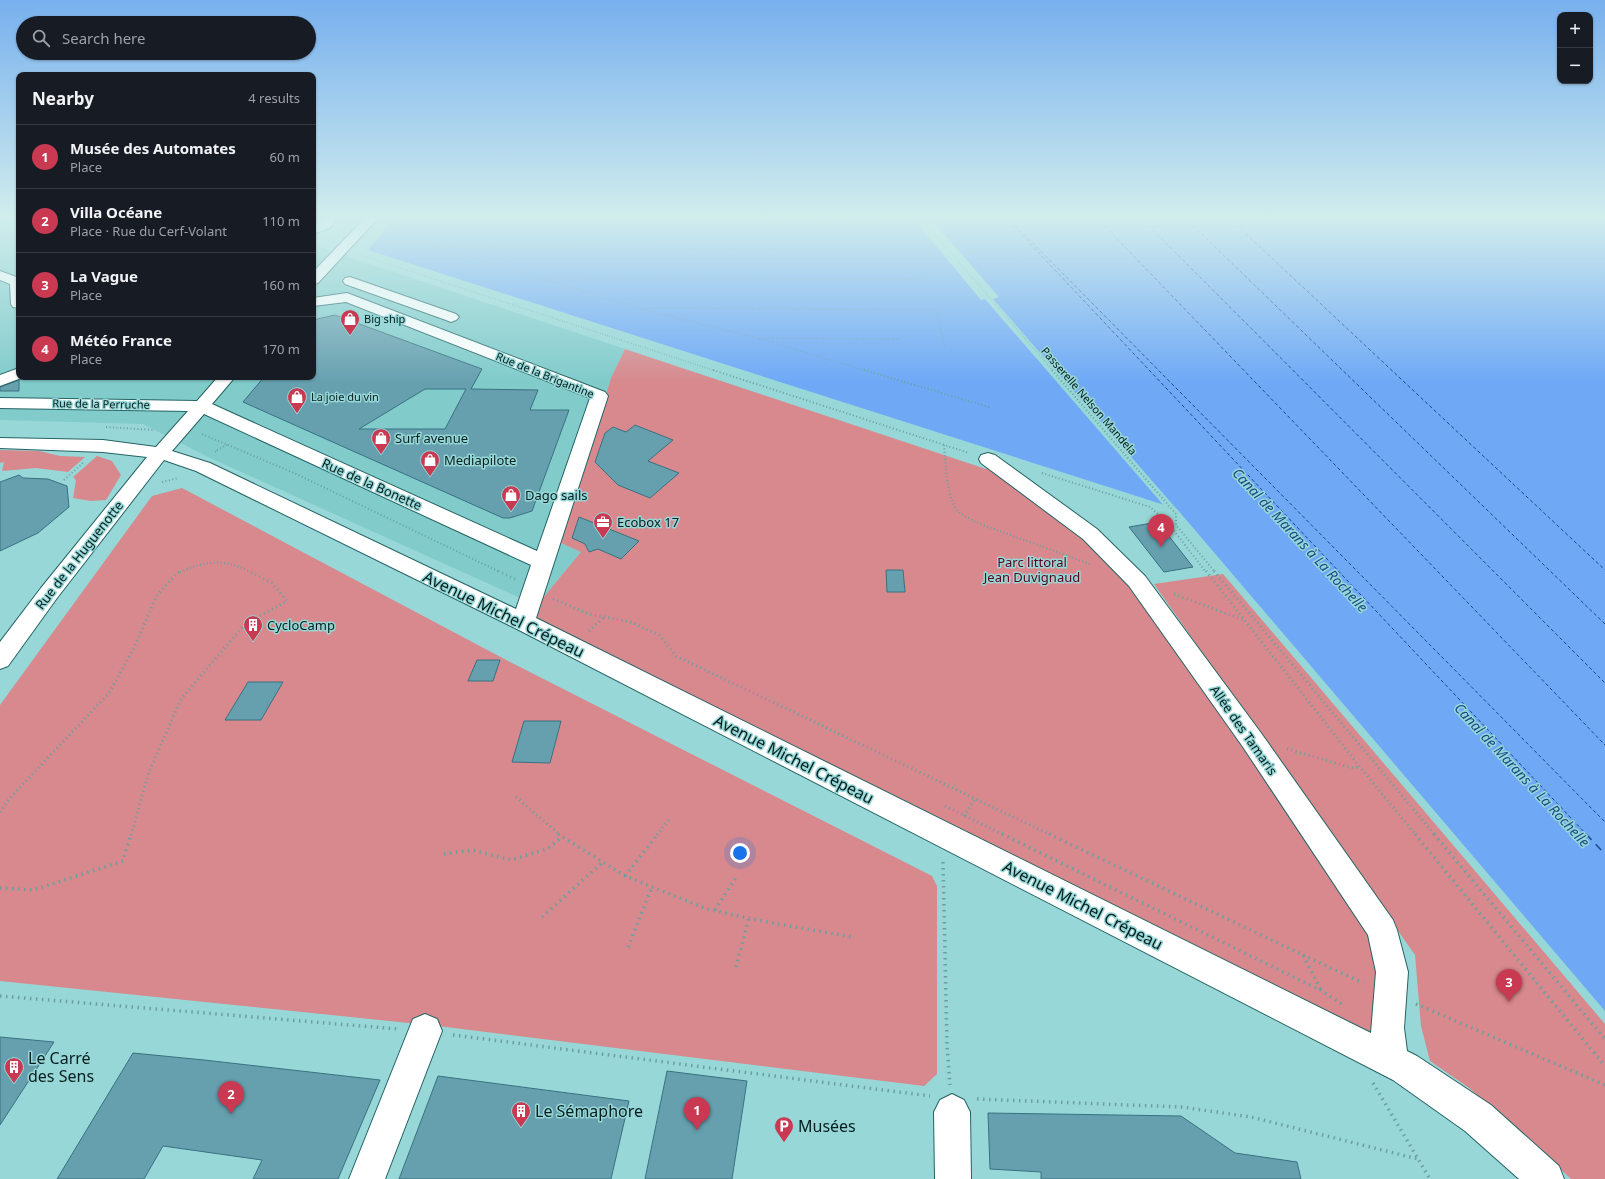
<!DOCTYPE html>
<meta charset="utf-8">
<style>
:root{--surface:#171b24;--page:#242831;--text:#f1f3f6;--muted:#9ea1a6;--line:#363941;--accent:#c93951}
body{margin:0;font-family:"Noto Sans",sans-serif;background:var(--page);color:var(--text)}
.controls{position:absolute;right:12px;top:12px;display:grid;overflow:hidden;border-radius:8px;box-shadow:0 1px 3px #0004}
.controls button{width:36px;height:36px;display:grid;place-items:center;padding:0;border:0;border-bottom:1px solid var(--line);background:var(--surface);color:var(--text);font:20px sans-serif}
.you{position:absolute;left:740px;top:853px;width:14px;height:14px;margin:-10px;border:3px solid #fff;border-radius:50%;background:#1a73e8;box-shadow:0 0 0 6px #1a73e833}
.badge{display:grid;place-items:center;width:26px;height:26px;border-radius:50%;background:var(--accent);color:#fff;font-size:13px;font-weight:700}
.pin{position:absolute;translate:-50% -33px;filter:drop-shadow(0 1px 2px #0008)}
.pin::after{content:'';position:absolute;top:21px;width:14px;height:12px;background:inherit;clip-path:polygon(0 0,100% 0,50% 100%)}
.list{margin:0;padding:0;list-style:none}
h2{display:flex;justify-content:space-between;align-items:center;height:52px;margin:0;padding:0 16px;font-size:17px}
h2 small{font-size:13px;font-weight:400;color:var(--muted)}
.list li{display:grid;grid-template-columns:26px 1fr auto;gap:12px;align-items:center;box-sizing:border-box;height:64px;padding:0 16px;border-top:1px solid var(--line)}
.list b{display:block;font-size:15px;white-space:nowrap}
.list p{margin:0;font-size:13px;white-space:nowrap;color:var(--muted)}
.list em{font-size:13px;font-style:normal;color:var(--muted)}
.icon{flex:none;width:22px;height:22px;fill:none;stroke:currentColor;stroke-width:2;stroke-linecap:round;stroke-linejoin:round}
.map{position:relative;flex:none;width:1605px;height:1179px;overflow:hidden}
.search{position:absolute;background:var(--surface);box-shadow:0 1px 3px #0004;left:16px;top:16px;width:300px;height:44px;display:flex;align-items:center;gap:10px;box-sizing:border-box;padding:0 14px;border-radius:22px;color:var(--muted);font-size:15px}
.panel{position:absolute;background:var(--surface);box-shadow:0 1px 3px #0004;left:16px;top:72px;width:300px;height:308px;border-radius:8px}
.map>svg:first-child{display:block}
</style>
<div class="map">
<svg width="1605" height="1179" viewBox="0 0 1605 1179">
<rect width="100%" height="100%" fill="#98d7d7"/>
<path fill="#81cbcb" d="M0,217H19V377H313V245L625,349L611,378L561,543L581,552L539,603L529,602L208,457L143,424L0,420Z"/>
<path fill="#d7898d" d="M625,349L986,469L988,459L1090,534L1154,618L1371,935L1406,1067L523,622L581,552L561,543L611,378Z
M0,450L39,451L60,456L85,457L68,472L36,468L2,471L4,462L0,463Z
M97,456L112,461L121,475L106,500L91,501L73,498L76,480L73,477Z
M182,488L512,663L932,876L937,886V1074L924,1086L438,1026L0,981V705L152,496Z
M1223,574L1605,1024V1179H1571L1527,1138L1469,1088L1430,1061L1421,1026L1415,955L1154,584Z"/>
<path fill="#6fa9f6" d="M396,217H1605V1011L1177,509L368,250Z"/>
<path fill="#98d7d7" d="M912,217H929L999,297L993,299L1181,514H1178L1176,511L1165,507L985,299L981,300Z"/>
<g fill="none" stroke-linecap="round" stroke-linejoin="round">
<path stroke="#194a87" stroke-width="1" stroke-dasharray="3.5 2.5" stroke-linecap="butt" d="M1005,217L1587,835
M1007,217L1605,822
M1096,217L1605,745
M1140,217L1605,683
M1184,217L1605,624
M1228,217L1605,570"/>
<path stroke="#194a87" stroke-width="1.5" stroke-dasharray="8 6" stroke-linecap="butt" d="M1586,834L1605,854"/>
</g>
<path fill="#66a0af" stroke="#387280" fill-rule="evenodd" d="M335,315L482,369L471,389L538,390L530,410H569L532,511L510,518H503L243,402L264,377H313V320ZM425,389H466L445,429H359Z
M19,380V391H0V387Z
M635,425L673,440L648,461L679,473L650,498L618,485L595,462L605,433L613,427L626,432Z
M19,475L23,478L48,479L67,486L69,507L38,533L0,551V482Z
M579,517L639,541L621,559L598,549L589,552L585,544L572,538Z
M1158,522L1193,567L1164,572L1129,527Z
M886,570H903L905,592H887Z
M477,660H500L493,681H468Z
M248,682H283L261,720H225Z
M524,721H561L550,763L512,762Z
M0,1037L54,1042L0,1125Z
M133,1053L204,1060L380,1080L338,1179H253L262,1160L163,1146L144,1179H57Z
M667,1071L747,1081L732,1179H645Z
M438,1076L629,1101L611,1179H399Z
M988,1113L1181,1116L1235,1153L1297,1162L1301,1179H1041V1172L990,1169Z"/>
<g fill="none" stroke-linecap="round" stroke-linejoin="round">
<g stroke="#246464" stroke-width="2">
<path id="minor" d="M325,217H338L330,228L313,234V225L320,222Z
M366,217H379L318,283L313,284V272Z
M0,271L19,278V308L13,307L11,304L10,284L0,280Z
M350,277L456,314L459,317L456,320L451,322L446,320L345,284L343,281L345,278Z
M347,293L605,392L608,396L536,618L1371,1033L1376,972L1368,935L1243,747L1129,586L1083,539L981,463L979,459L981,455L988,453L995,455L1097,529L1145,576L1261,733L1393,920L1397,930L1408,972L1404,1028L1407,1051L1417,1056L1491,1105L1559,1166L1564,1179H1519L1465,1131L1393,1080L515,628L196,471L164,460L57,598L8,666L0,669V642L41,588L147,457L103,452L0,448V438L103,440L156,447L188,411L0,408V398L197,401L218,377H235L212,404L537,551L590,398L346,302L313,306V298ZM204,414L531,565L516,609L210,463L172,451Z
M19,368V377H24L0,386V375Z
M425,1014L437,1019L442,1031L385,1179H349L413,1019Z
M952,1094L964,1100L970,1112L971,1179H935L934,1112L940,1100Z"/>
</g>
<path stroke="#6b9f9f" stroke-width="1.5" stroke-dasharray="0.5 2" stroke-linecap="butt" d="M432,217L429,220L880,222
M920,217L1053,371
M370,244L430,245L438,247L638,308L757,338L867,371
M443,247L902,250
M360,255L716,371
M544,278L923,279
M642,308L936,310L945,347
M761,338L901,339"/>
<path stroke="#6b9f9f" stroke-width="2" stroke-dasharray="1 2.5" stroke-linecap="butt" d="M713,370L969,453
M864,370L989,407
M1052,370L1176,514V525L1215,572
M106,427L155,430
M202,434L294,473L500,572
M944,445C946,463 946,495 957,510C961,515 969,518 975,522L1090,564
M216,452L215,451L227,445
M1042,473L1150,507L1168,523L1206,572
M64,480L83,463
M162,482L179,478
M180,572C206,561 224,558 250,572"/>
<path stroke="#6b9f9f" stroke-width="3" stroke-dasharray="1 3.5" stroke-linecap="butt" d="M498,571L515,579
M1206,571L1360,767L1416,835
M1214,571L1435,835
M1174,594L1244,620
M553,599L589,614L631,622L659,635L676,656L1051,835
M589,631L604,617
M1287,749L1353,768L1360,767
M516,797L560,835
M945,806L1004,835
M0,812L10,798L109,693L134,648L157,595L177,573L182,571
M964,816L975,798
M131,835L149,772L181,699L245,624L287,601L272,583L248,571
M657,835L670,818"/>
<path stroke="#6b9f9f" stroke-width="3.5" stroke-dasharray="1.5 4.5" stroke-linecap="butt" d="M558,834L625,876L707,909L772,923L852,937
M1002,834L1322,991L1343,1005
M1049,834L1303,955L1322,992
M1415,834L1605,1066
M1434,834L1605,1039
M444,854L472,850L511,860L547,849L562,837
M943,862L947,1045L950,1085
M625,876L658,834
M0,888L33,890L123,861L131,834
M715,910L737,876
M542,917L603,862
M628,947L652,887
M1303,955L1363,983
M736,967L749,918
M0,996L398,1029
M1416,1004L1605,1085
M453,1035L930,1096
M1373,1083L1430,1179
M977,1099L1181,1107L1251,1117L1418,1159"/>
<use href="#minor" fill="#fff" fill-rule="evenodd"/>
</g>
<linearGradient id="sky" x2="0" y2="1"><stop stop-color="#77b0ee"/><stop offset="0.57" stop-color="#d1eded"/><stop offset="1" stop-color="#d1eded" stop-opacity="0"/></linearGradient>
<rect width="1605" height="382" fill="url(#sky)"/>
<defs>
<g id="shop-pin" transform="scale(1)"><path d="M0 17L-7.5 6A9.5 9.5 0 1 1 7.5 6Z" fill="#c93951" stroke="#98d7d7"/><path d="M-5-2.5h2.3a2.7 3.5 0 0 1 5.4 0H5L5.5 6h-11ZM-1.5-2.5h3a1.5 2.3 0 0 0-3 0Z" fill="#fff"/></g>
<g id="office-pin" transform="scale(1)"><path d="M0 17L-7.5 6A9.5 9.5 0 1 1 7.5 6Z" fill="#c93951" stroke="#98d7d7"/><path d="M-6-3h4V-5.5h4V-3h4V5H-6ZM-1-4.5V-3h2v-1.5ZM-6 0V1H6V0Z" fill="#fff"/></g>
<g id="building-pin" transform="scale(1)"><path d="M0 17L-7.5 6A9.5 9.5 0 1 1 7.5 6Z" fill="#c93951" stroke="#98d7d7"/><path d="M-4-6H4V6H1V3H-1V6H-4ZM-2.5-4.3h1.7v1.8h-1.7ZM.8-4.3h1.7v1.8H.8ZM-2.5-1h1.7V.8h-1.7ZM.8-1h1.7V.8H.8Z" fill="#fff"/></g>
<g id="parking-pin" transform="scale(1)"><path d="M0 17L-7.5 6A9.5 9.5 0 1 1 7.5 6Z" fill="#c93951" stroke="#98d7d7"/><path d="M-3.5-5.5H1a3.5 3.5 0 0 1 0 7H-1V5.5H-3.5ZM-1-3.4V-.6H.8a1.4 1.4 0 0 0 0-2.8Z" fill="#fff"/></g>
</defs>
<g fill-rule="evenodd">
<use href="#shop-pin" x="350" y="319"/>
<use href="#shop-pin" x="297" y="397"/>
<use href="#shop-pin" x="381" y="438"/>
<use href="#shop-pin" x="430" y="460"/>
<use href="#shop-pin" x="511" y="495"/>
<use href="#office-pin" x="603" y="522"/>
<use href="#building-pin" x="253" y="625"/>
<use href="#building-pin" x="14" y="1067"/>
<use href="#building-pin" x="521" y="1111"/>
<use href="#parking-pin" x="784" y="1126"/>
</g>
<g text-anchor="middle" stroke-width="3" stroke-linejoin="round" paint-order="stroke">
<g font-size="11" fill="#041e1e" stroke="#98d7d7" text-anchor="start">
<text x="364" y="323">Big ship</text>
<text x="311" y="401">La joie du vin</text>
</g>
<g font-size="11" fill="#041e1e" stroke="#98d7d7">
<text transform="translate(545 375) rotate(22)" y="4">Rue de la Brigantine</text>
<text transform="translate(1089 401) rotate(49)" y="4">Passerelle Nelson Mandela</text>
<text transform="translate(101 404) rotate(1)" y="4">Rue de la Perruche</text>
</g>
<g font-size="13" fill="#041e1e" stroke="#98d7d7" text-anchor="start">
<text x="395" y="443">Surf avenue</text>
<text x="444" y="465">Mediapilote</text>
<text x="525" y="500">Dago sails</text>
<text x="617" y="527">Ecobox 17</text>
<text x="267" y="630">CycloCamp</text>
</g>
<g font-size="13" fill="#041e1e" stroke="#98d7d7">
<text transform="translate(372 484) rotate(24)" y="5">Rue de la Bonette</text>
<text transform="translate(79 555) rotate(-52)" y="5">Rue de la Huguenotte</text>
<text transform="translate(1244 730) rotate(55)" y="5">Allée des Tamaris</text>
</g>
<g font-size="13" fill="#570217" stroke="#98d7d7">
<text x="1032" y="567">Parc littoral<tspan x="1032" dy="15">Jean Duvignaud</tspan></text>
</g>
<g font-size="14" font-style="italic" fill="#194a87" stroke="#98d7d7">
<text transform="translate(1300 540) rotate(47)" y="5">Canal de Marans à La Rochelle</text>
<text transform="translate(1522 775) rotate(47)" y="5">Canal de Marans à La Rochelle</text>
</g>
<g font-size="16" fill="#041e1e" stroke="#98d7d7">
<text transform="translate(504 614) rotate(26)" y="6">Avenue Michel Crépeau</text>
<text transform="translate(794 759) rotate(27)" y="6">Avenue Michel Crépeau</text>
<text transform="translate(1083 905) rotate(27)" y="6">Avenue Michel Crépeau</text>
</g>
<g font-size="16" fill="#041e1e" stroke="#98d7d7" text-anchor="start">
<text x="28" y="1064">Le Carré<tspan x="28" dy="18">des Sens</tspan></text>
<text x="535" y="1117">Le Sémaphore</text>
<text x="798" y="1132">Musées</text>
</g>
</g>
</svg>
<div class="controls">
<button>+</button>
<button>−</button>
</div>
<div class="you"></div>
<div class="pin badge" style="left:697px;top:1130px">1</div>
<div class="pin badge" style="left:231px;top:1114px">2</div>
<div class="pin badge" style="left:1509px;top:1002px">3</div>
<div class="pin badge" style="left:1161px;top:547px">4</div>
<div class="search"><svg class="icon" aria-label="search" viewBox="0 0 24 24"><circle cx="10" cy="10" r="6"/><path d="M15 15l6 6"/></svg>Search here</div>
<section class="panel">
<h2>Nearby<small>4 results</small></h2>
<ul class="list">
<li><span class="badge">1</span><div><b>Musée des Automates</b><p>Place</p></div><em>60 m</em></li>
<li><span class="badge">2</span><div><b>Villa Océane</b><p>Place · Rue du Cerf-Volant</p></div><em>110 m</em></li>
<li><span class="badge">3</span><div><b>La Vague</b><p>Place</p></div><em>160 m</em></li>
<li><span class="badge">4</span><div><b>Météo France</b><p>Place</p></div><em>170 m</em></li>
</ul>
</section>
</div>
